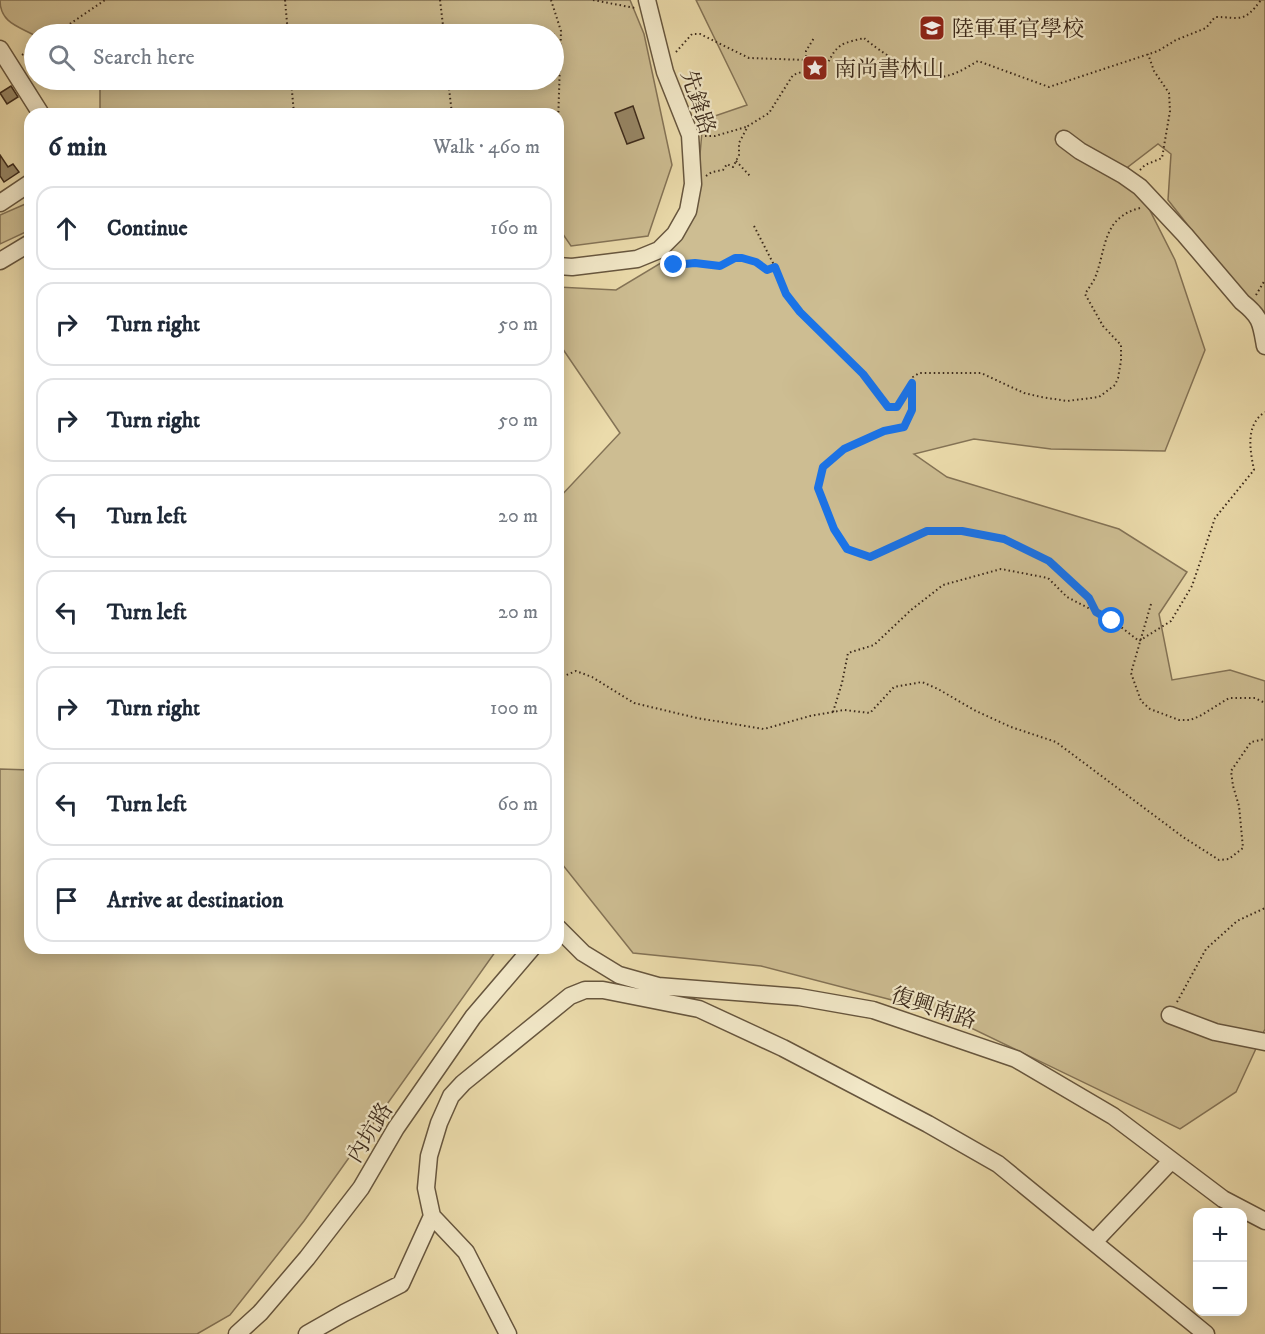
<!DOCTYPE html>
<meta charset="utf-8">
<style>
:root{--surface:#fff;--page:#f6f6f7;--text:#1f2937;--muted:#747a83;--line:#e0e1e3}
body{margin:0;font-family:"IM FELL DW Pica","Noto Serif TC",serif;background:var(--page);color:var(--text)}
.controls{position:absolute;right:18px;bottom:18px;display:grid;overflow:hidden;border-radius:12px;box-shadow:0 3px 15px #0003}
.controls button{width:54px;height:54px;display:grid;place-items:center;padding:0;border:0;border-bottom:2px solid var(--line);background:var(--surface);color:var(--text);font:30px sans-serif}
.stop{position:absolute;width:18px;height:18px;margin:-14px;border:4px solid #1a73e8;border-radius:50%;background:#fff}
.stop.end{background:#1a73e8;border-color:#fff;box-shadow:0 2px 6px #0008}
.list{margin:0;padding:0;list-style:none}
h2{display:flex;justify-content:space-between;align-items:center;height:78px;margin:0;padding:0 24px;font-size:26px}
h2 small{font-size:20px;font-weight:400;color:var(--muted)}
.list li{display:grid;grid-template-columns:39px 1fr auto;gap:18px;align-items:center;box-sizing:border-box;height:84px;margin:0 12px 12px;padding:0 12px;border:2px solid var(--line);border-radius:18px}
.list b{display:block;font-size:22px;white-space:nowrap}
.list em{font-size:20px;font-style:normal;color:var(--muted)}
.icon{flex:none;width:33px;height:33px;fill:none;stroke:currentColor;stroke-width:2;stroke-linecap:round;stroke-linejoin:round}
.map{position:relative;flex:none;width:1265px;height:1334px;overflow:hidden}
.search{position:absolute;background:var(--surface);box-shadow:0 3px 15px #0003;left:24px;top:24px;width:540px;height:66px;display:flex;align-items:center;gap:15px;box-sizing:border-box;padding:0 21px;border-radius:33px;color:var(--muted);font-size:22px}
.panel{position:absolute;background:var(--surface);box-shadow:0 3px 15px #0003;left:24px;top:108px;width:540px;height:846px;border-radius:18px}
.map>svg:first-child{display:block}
</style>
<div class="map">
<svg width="1265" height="1334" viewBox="0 0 1265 1334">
<rect width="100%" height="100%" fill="#ebdbab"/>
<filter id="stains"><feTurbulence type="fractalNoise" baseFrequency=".00333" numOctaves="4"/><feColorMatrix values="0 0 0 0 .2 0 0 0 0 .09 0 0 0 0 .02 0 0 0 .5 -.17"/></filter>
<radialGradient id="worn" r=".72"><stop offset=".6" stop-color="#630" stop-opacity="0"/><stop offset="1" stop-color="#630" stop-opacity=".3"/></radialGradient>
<path fill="#cdbd92" stroke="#847356" stroke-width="1.5" d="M0,0H630L644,34L672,165L648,236L571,246L558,227V114H100V89L94,80H554V34L34,35C17,26 0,22 0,0Z
M696,0H1265V323L1168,200L1171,154L1158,144L1128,167L1175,260L1205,350L1165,451L1051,449L974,439L914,454L947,477L1119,529L1187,572L1159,614L1172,680L1230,670L1265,681V1029L1236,1092L1180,1129L938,1012L761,966L633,953L558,859V665L563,638L558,633V499L620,433L558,342V287L616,290L661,263L695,212L703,120L747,105Z
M30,202V230L0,244V215Z
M0,769L30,770V948H498L304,1221L230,1315L197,1334H0Z"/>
<path fill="#978665" stroke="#3b291a" stroke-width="1.5" d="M11,86L18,97L7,104L0,93Z
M633,106L644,138L627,144L615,113Z
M0,155L8,167L13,164L19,172L4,182L0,176Z"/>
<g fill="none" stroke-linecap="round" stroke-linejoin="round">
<g stroke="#67563e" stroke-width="19">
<path id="minor" d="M0,49L41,114
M1064,139L1080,151L1123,175L1140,187L1185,235L1242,302C1261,317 1261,323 1265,346
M0,203L30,183
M0,261L30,243
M558,266L572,267L637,259L659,250L675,234L688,211L693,184L690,135L665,72L647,0
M558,928L583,953L619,975L658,986L799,997L873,1010L1016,1059L1113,1116L1223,1199L1265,1221
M1170,1015L1215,1032L1265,1042
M432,1216L466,1252L508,1334
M1095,1241L1171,1161
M237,1334L260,1313L307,1258L361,1188L396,1128L473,1017L532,948
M307,1334L344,1313L401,1284L432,1216L426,1188L429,1156L439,1123L451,1096L463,1083L570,996L585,990H603L699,1009L783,1048L928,1124L998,1164L1206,1334"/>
</g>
<path stroke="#3b291a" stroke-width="2" stroke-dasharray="1.5 3" stroke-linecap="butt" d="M285,0L288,34
M440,0L444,34
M551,0L561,31L558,124
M593,0L635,8
M55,34L105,0
M676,52L692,34H700L749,58L806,60
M22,55L34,47
M807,70L806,51L814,38
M291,80L294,114
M448,80L452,114
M705,136H715L746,127
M736,161L751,177
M1140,170L1145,165L1162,158L1170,111L1169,93L1154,71L1148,54
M706,176L712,172L723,170L727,164L733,167L739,155V143L748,126L769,113L793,75L807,70L809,74L811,73L810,69C833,69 826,57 840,46C845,42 857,40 864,38C879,51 919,78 939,77C954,76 966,68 978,61L1049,87L1158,51L1176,40L1206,28L1215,17C1241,17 1243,24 1261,0
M1140,208C1102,218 1107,247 1095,278C1092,284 1088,289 1085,294L1103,326L1121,345V361L1118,378L1115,385L1099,397L1067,401L1041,397L1024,393L981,373H919L913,377L912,410L904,427L884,431L844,449L823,467L818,488L834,529L847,549L870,557L927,531H962L1004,539L1049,561L1089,599L1096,612L1112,620L1139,641L1171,621L1192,586L1215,518L1254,470C1250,450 1245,425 1265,412
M754,226L775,267
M669,260L674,265L695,263L720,266L735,258H742L756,263L767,270L775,267L786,294L800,312L863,374L888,407H897L911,385
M1256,295L1265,280
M1151,604L1131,673L1141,701L1150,709L1179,720H1190L1200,716L1229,698H1255L1265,703
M558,675L564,676L576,671L592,677L634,703L697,718L764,729L810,716L844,710L870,713L894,687L922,682L938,689L976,711L1011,727L1056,742L1183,837L1219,860L1229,859L1243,848L1239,806L1233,786L1231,771L1251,742L1265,739
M833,712L842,683L848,653L874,645L911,610L943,585L1001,569L1048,578L1067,597L1094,611
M1177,1002L1206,949L1237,921L1265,908"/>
<use href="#minor" stroke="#f2e8c8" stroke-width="16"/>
</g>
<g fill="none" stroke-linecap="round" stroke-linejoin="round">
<path stroke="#1a73e8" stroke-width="8" d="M674,265L695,263L720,266L735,258H742L756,262L767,270L775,267L786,294L800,312L863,374L888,407H897L912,383V410L904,427L884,431L844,449L823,467L818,488L834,529L847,549L870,557L927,531H962L1004,539L1049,561L1089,598L1096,612L1112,621"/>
</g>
<defs>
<g id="university-square" transform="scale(1.35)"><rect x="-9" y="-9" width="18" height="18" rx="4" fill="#8f2418" stroke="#f2e8c8"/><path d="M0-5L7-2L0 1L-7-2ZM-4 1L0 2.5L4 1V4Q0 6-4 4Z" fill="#fff"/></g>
<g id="sight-square" transform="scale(1.35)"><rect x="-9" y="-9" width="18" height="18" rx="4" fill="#8f2418" stroke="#f2e8c8"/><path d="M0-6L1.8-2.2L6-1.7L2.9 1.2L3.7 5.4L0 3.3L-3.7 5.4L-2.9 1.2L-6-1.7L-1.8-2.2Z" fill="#fff"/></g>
</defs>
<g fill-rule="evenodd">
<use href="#university-square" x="932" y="28"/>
<use href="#sight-square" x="815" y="68"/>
</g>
<g text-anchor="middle" stroke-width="4.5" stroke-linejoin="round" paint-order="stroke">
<g font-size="22" fill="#3b291a" stroke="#f2e8c8" text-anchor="start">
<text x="952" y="36">陸軍軍官學校</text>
<text x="834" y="76">南尚書林山</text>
</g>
<g font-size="22" fill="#3b291a" stroke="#f2e8c8">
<text transform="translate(699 102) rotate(72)" y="8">先鋒路</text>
<text transform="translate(934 1007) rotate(18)" y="8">復興南路</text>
<text transform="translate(369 1132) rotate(-58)" y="8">內坑路</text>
</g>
</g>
<rect width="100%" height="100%" filter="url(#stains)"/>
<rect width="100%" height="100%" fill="url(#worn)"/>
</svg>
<div class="controls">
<button>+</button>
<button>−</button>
</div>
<div class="stop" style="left:1112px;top:621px"></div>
<div class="stop end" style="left:674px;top:265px"></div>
<div class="search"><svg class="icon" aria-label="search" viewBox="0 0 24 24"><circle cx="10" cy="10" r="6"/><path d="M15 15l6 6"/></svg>Search here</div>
<section class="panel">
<h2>6 min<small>Walk · 460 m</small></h2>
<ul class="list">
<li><svg class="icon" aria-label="ahead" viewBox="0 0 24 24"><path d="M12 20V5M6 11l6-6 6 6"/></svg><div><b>Continue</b></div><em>160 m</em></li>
<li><svg class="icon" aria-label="right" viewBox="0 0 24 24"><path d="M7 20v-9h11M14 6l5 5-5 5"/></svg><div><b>Turn right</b></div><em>50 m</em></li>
<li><svg class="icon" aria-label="right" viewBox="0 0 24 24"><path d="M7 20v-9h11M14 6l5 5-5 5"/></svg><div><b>Turn right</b></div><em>50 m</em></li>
<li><svg class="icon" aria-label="left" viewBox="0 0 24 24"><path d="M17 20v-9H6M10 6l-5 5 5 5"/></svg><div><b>Turn left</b></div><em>20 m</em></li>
<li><svg class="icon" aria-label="left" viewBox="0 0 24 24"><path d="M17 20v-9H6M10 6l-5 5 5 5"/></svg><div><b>Turn left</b></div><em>20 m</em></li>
<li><svg class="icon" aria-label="right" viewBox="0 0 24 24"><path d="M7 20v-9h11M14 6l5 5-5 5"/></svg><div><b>Turn right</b></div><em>100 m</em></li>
<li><svg class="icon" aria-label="left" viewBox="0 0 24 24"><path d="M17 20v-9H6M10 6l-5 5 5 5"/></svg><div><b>Turn left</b></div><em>60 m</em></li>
<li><svg class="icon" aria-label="arrive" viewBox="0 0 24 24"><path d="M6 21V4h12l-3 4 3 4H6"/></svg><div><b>Arrive at destination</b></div></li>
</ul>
</section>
</div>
